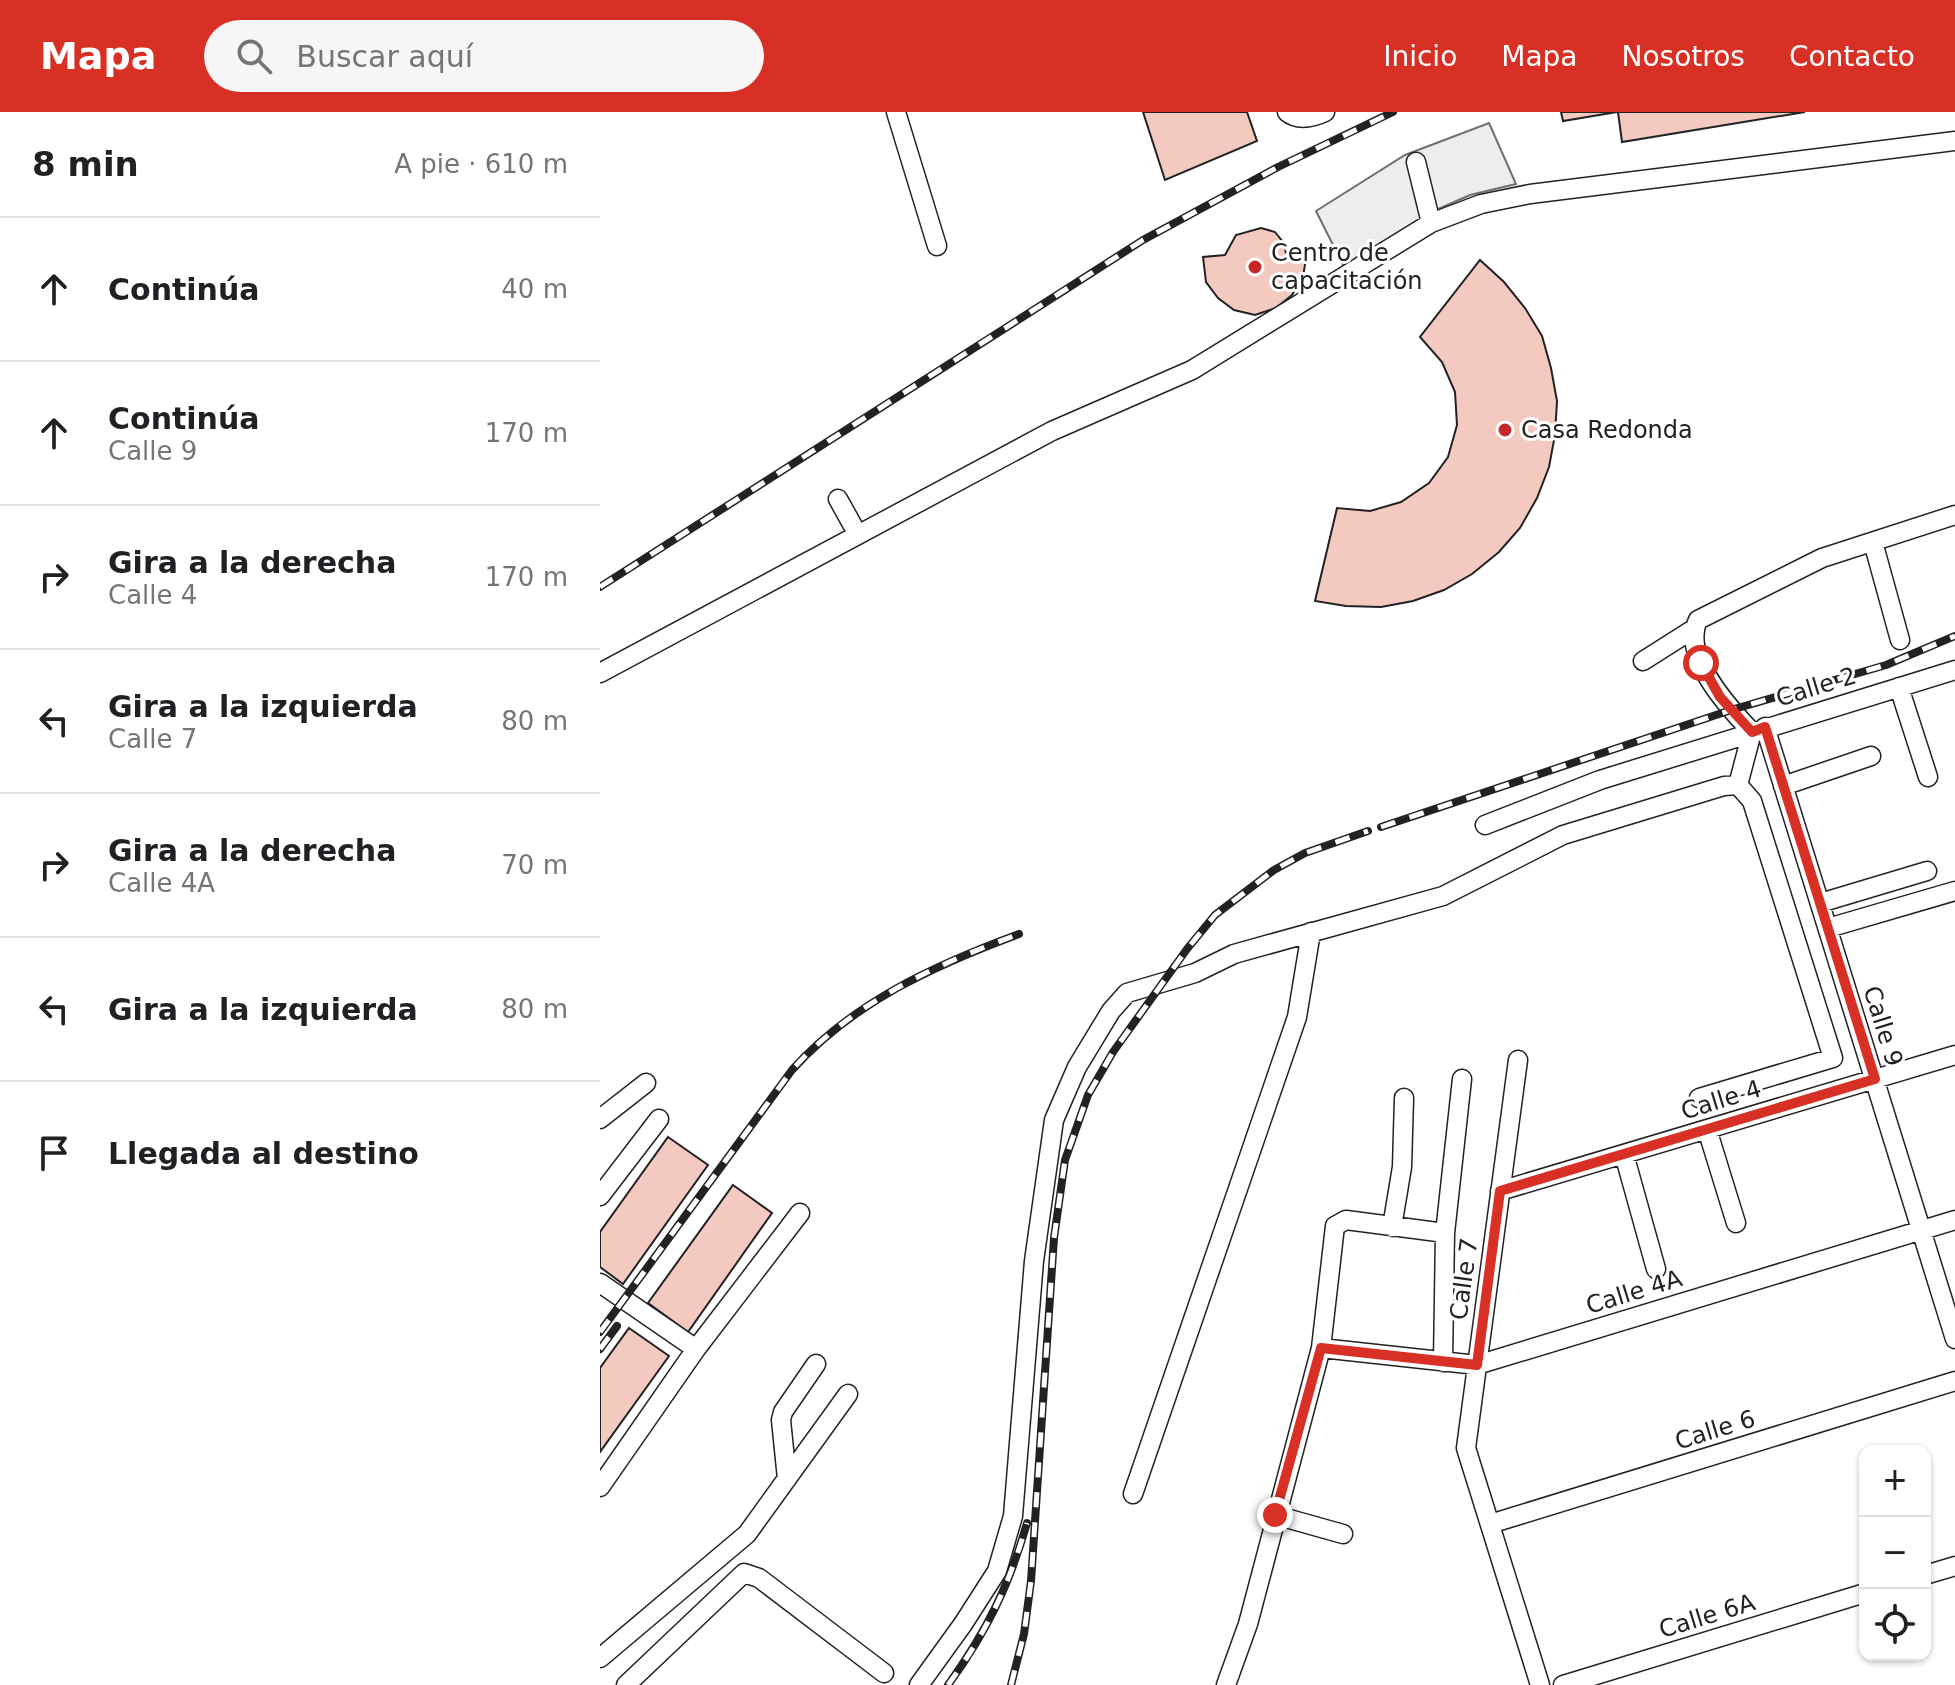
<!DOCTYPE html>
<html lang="es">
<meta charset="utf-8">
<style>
:root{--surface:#fff;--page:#f6f6f6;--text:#202124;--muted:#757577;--line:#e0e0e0;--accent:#d93025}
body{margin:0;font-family:"DejaVu Sans",sans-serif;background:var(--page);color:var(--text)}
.controls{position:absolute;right:24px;bottom:24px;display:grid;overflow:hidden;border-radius:16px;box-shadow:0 2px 6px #0004}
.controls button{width:72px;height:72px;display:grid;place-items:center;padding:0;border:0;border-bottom:2px solid var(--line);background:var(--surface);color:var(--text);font:40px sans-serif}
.stop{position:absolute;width:24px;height:24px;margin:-18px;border:6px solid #d93025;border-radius:50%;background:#fff}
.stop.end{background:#d93025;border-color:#fff;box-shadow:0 2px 8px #0008}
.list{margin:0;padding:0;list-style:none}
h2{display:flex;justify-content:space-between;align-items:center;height:104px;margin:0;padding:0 32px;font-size:34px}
h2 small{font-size:26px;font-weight:400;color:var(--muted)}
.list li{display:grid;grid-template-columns:52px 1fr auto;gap:24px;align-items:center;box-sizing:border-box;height:144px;padding:0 32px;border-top:2px solid var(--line)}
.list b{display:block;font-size:30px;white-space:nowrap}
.list p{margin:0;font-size:26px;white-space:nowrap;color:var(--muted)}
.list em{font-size:26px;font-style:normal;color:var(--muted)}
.icon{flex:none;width:44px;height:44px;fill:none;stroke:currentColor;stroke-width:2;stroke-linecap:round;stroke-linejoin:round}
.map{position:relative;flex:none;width:1355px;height:1573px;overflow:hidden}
header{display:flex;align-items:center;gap:48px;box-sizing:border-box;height:112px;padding:0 40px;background:var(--accent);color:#fff}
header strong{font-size:38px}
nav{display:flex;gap:44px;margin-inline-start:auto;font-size:28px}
.search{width:560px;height:72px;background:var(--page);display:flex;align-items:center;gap:20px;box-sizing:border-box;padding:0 28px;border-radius:44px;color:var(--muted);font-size:30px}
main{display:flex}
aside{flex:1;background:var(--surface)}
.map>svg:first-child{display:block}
</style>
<header>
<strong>Mapa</strong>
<div class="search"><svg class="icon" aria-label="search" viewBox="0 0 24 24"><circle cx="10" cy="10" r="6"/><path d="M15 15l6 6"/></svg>Buscar aquí</div>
<nav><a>Inicio</a><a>Mapa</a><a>Nosotros</a><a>Contacto</a></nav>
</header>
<main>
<aside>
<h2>8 min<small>A pie · 610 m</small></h2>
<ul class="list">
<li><svg class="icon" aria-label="ahead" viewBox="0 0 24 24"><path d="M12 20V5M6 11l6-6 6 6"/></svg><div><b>Continúa</b></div><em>40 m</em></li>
<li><svg class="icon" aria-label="ahead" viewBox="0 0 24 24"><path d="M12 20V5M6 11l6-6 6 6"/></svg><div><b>Continúa</b><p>Calle 9</p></div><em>170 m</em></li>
<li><svg class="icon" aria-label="right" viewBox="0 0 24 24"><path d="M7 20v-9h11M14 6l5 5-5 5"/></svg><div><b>Gira a la derecha</b><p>Calle 4</p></div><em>170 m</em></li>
<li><svg class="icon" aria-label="left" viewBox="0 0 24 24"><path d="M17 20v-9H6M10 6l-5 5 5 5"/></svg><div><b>Gira a la izquierda</b><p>Calle 7</p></div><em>80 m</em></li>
<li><svg class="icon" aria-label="right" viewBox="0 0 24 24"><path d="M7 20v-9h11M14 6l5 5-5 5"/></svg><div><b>Gira a la derecha</b><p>Calle 4A</p></div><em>70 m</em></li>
<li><svg class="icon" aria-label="left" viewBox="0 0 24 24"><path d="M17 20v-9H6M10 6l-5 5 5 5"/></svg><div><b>Gira a la izquierda</b></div><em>80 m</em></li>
<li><svg class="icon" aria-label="arrive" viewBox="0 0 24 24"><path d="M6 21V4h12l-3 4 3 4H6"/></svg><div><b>Llegada al destino</b></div></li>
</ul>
</aside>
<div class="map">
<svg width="1355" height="1573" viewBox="0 0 1355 1573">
<rect width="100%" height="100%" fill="#fff"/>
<path fill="#ededed" stroke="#6f6f6f" stroke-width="2" d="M889,11L916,72L870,83L836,98L744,155L716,99L805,43Z"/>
<path fill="#f3c9c0" stroke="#222" stroke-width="2" d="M543,0H647L657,29L565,68Z
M961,0H1017L963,9Z
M1018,0H1205L1022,30Z
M661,116L675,120L683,130L686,141L707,140L703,165L692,183L676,196L655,203L634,198L618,186L606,170L603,145L625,143L636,123Z
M880,148L904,170L925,196L942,224L951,256L957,289L955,323L949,355L937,386L920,416L899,440L872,462L844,478L813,489L781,495L746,494L715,489L737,396L770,399L801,390L829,371L848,345L857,313L855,280L842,250L820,225Z
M68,1025L108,1053L23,1172L0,1155V1120Z
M133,1073L172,1101L88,1220L48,1191Z
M29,1216L69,1244L0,1340V1256Z"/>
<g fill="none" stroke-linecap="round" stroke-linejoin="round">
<g stroke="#222" stroke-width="21">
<path id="minor" d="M296,0L337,134
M687,0C698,9 712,6 725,0
M816,50L831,111
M238,387L258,423
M1273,430L1300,528
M1043,549L1095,516
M0,561L452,319L592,258L831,111L881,92L930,82L1355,29
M1299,575L1328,665
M1165,615L1355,1227
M1152,620C1128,595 1081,544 1098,508L1222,446L1355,403
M1138,673L1152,620
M1183,674L1271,644
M885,713L1000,668L1355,558
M1220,791L1327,759
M1228,816L1355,779
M918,948L866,1336L940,1573
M0,1007L46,971
M1107,1017L1136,1111
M1024,1042L1056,1157
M900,1079L1355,943
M0,1084L59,1007
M792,1115L802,1055L804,986
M0,1171L96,1237
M721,1236L877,1253L1355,1108
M843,1250L845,1121L862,967
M187,1367L181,1308L183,1300L216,1252
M0,1375L96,1237L200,1101
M533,1382L697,905L711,820
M675,1403L743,1422
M890,1412L1355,1269
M1325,1463L1355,1454
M0,1546L147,1422L248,1282
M26,1573L144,1461L159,1466L284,1561
M319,1573L363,1512L397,1459L413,1404L434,1149L454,1008L477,955L511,899L527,881L595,861L634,842L843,784L963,723L1124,674L1138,673L1152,689L1233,946L1099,986
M626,1573L648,1512L721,1236L735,1114L746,1108L845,1121
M963,1573L1265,1481"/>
</g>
<use href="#minor" stroke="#fff" stroke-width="18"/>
<g stroke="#222" stroke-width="8">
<path id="rail" d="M0,475L543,128L678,55L793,0
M781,715L1131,598L1286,553L1355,524
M0,1220L192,958C253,890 335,853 419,822
M0,1237L17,1214
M348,1573C387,1519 409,1474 427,1411
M411,1573L424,1522L431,1469L454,1126L465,1048L488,983L513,940L587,837L615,803L674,758L705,741L768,719"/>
</g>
<use href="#rail" stroke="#fff" stroke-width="5" stroke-dasharray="15" stroke-linecap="butt"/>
</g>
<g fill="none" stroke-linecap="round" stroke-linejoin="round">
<path stroke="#d93025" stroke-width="10" d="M675,1403L721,1236L877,1253L900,1079L1275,967L1165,615L1152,620L1120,585L1101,551"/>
</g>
<g fill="#c62828" stroke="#fff" stroke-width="3">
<circle cx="655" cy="155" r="8"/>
<circle cx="905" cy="318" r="8"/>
</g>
<g text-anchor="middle" stroke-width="6" stroke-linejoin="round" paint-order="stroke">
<g font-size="24" fill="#222" stroke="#fff" text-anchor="start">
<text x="671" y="149">Centro de<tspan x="671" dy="28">capacitación</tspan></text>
<text x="921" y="326">Casa Redonda</text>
</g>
<g font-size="24" fill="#222" stroke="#fff">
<text transform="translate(1216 575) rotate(-17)" y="8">Calle 2</text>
<text transform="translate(1283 914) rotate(73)" y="8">Calle 9</text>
<text transform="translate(1121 988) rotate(-17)" y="8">Calle 4</text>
<text transform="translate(864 1167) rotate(-82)" y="8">Calle 7</text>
<text transform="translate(1034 1180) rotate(-17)" y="8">Calle 4A</text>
<text transform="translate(1115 1318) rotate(-17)" y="8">Calle 6</text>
<text transform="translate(1107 1504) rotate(-17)" y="8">Calle 6A</text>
</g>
</g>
</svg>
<div class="controls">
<button>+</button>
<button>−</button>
<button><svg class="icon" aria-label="locate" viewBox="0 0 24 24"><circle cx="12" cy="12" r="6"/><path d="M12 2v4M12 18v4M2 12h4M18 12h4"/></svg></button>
</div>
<div class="stop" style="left:1101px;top:551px"></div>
<div class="stop end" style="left:675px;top:1403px"></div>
</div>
</main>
